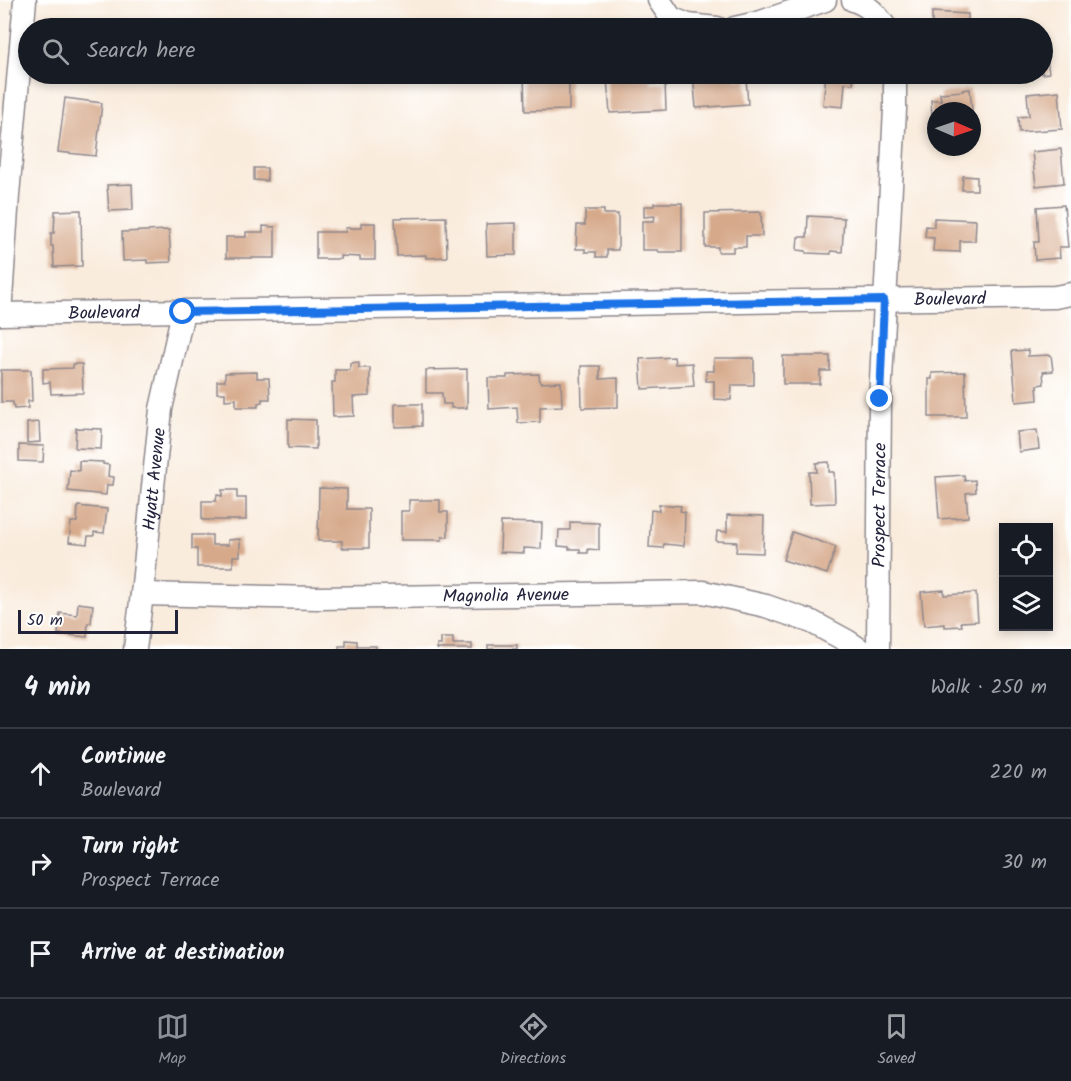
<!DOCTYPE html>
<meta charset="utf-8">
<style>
:root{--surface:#171b24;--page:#20242c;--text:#f1f3f6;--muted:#9ea1a6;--line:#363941;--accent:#8c9099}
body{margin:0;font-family:Kalam,sans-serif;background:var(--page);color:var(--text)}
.controls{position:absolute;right:18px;bottom:18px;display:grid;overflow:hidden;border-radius:0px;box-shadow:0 3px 9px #0003}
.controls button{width:54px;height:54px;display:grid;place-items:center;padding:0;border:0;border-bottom:2px solid var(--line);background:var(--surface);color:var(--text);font:30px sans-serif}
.compass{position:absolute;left:927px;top:102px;width:54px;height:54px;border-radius:50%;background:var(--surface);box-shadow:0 3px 9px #0003;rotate:92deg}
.scale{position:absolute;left:18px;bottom:15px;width:160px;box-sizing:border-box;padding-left:6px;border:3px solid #22223b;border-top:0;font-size:16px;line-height:21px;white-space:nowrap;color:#22223b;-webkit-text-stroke:4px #fff;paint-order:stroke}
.stop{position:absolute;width:18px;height:18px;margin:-14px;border:4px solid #1a73e8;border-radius:50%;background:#fff}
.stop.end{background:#1a73e8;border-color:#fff;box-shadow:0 2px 6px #0008}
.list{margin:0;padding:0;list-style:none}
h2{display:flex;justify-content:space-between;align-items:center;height:78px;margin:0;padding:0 24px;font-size:26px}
h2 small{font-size:20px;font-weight:400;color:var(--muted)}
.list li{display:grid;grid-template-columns:39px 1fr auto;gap:18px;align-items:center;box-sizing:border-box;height:90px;padding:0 24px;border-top:2px solid var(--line)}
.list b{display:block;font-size:22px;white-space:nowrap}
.list p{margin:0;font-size:20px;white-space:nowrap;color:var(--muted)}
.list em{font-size:20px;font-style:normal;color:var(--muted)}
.icon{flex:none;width:33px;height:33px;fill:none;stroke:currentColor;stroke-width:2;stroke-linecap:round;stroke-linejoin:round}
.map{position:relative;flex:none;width:1071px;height:649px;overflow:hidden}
.search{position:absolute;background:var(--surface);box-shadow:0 3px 9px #0003;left:18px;right:18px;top:18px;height:66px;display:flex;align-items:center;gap:15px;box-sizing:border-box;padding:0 21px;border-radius:33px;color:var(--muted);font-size:22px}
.sheet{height:348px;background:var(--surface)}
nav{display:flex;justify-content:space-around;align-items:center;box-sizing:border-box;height:84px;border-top:2px solid var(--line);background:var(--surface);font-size:16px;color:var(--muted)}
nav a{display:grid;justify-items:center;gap:3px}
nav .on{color:var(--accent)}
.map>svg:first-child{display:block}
</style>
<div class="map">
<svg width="1071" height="649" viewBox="0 0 1071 649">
<rect width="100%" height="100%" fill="#fff"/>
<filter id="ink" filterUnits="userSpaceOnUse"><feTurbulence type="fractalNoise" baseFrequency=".0167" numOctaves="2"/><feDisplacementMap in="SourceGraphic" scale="12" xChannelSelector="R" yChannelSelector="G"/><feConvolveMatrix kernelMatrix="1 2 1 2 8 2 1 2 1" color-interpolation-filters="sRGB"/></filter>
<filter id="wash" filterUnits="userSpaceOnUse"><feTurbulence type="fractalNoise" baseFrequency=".008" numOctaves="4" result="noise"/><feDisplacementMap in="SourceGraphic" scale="24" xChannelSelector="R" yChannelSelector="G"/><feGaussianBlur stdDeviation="1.35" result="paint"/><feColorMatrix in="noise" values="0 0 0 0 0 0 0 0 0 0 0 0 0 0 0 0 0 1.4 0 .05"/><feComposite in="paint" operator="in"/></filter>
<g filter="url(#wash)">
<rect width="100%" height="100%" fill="#f9ecdd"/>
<g id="blocks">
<path fill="#d6a98a" d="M932,12L968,14V28H932Z
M1042,39H1044L1049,73L1042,74Z
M524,74H548V78L569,77V110L525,111Z
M693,74H736V79L746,78L748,104L696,108Z
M826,74H854L853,84L845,83L843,107L823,105Z
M651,76V84L665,83L666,110L610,113L607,79Z
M970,89L972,111H936V117L932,118L931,100H941L940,93L963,91L962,90Z
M1059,91L1062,129L1019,132L1018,117L1029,116L1027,94Z
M65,98L102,103L96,156L58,152Z
M1061,149L1064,183L1036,186L1032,152Z
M254,168H267V181L254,180Z
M963,176L977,177V190H962Z
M132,184L133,210L109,211L107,185Z
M654,203H682V252H659L658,250H642V221H654L655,216L644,217V206H654Z
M1064,205L1068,247H1059L1060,258L1035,260L1034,242H1039L1037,207Z
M81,210L82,266L54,267L53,246H51V233H54L55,211Z
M585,210H604V214H618V250H607V257H596V252H585V249H576L577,225H585Z
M761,212L762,236H746V247H733V252H718V247H705V213Z
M808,216L844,218L842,252L831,251V254L806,253V251L797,250L798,237H807Z
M446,217L447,257L426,258V255L397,256L395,218Z
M934,218L976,220L975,241H960V252L933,251L934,238L925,237L926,226L934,227Z
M361,223H375V260H360V257L340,256L341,259H316V232H346L345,228H361Z
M516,223V255L487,256L486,224Z
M263,226L275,227V258H226V237H246V232H263Z
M169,230L171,262L147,263V260L123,261L122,232Z
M1028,350V356L1051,355L1053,371L1043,372L1044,384L1037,385L1038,400L1016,402L1012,351Z
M783,356H830V371H820V384H783Z
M674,357L675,364L692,363L694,386L642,389L640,359Z
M714,358H754V385H732L731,400L714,399V381H706V371H714Z
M359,362V368H370V396L353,397L354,416L333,417L332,382H335V370H350V363Z
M73,364H82L83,393L51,394L50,382L43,383V369L73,368Z
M581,366H600V379L618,378V407L582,408Z
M467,369V408H451V404H443L442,393H426V370Z
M1,370H31L32,401H28V408L14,409L13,402H1Z
M257,372V378H269L270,399H262V402L258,403V407H236V399L225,400V393H217V381H225V373Z
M965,372L966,417H929V379H932V373Z
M539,374L540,383L561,382L562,406L540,407V422L518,423L517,407L489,409L488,378H507V375Z
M395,404H422V426L395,427Z
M288,419L316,420V449L288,448Z
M39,422L40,442L27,443V423Z
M76,428L102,429L101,449L75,448Z
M1037,430L1039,449L1019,452L1017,432Z
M19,445L44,446L43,462L19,461Z
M79,461L103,462V464L109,465L108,476L114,477L113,485H107L106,495L68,491L70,470L79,471Z
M829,462V472H834L835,503L810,504L809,472H817L816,463Z
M964,475L965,481L975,480L976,492L966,493L968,517L939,519L936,477Z
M319,488L347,489V509H369V548H342V541H318Z
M222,490H237V498H246V520H202V501H216L217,495L222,496Z
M409,500H440V512H448V537H442V540H401V511H409Z
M659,504L681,506L680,511L685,512L684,546L664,544L663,548L649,547L651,510L659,511Z
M78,506L107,509L104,533L94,532V536H88L87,544L69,542L71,522H77Z
M727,515L764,516L763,553L736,552L737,542L716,541L717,531L727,532Z
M501,522L542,523L541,549L524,548V553L500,552Z
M570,522L599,523V550L588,549V553H580V549H569V547L558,546L559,530H570Z
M792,532L836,547L827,574L783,560Z
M192,535H212V545H228V540L240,539V556H233V567H197V549H192Z
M944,590V595L976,593L978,621L961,622L962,626L945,627V624L924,626L921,592Z
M78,603L93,605L91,623H88L87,637L58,634L60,613L77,615Z
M441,638H453V644H472V649H437V645H441Z
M346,640L357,641V646H376V649H339V646H346Z
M488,645H517V649H488Z"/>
</g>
</g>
<g filter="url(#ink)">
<use href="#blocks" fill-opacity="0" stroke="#8e878c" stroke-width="1.5"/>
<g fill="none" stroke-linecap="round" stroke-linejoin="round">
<g stroke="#8e878c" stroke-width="25">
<g id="street">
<path d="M659,0L671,18L688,25L717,28"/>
<path d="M853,0C870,6 876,14 886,28"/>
<path d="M735,28L761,22L825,0"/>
<path id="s1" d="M0,314L1055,297L1071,294"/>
<path d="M0,314L8,195L25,0"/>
<path id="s2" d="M142,594L318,598L703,592L766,606L812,622L847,641L859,649"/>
<path id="s3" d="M135,649L142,594L161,409L183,312"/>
<path id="s4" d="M878,649L880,399L895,109V74"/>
</g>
</g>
<use href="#street" stroke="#fff" stroke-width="22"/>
</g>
</g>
<g fill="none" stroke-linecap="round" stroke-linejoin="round" filter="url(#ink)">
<path stroke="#1a73e8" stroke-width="8" d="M183,312L884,300L880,399"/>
</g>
<g text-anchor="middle" stroke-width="4.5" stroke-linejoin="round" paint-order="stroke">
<g font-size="18" fill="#22223b" stroke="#fff">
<text dy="6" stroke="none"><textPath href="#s1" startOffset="950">Boulevard</textPath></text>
<text dy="6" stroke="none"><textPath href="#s1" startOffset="104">Boulevard</textPath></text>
<text dy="6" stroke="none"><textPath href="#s3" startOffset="171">Hyatt Avenue</textPath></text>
<text dy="6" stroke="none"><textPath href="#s4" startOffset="144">Prospect Terrace</textPath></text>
<text dy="6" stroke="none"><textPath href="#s2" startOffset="364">Magnolia Avenue</textPath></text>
</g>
</g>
</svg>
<div class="controls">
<button><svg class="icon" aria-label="locate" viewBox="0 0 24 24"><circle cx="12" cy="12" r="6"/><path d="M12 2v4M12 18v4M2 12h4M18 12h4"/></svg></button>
<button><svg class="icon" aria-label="layers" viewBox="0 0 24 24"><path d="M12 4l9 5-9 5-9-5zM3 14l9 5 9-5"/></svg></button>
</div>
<svg class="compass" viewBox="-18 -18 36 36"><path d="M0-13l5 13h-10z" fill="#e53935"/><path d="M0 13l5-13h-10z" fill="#9ea1a6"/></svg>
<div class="scale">50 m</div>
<div class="stop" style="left:183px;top:312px"></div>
<div class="stop end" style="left:880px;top:399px"></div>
<div class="search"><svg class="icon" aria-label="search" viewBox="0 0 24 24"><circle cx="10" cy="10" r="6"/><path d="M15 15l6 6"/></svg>Search here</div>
</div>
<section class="sheet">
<h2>4 min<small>Walk · 250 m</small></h2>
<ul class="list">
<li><svg class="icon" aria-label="ahead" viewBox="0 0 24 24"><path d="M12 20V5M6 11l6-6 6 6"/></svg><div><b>Continue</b><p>Boulevard</p></div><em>220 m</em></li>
<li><svg class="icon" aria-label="right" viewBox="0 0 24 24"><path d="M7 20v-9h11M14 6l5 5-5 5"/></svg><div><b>Turn right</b><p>Prospect Terrace</p></div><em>30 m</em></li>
<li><svg class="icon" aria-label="arrive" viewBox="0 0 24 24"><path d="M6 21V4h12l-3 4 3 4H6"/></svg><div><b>Arrive at destination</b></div></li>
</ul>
</section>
<nav>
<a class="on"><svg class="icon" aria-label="map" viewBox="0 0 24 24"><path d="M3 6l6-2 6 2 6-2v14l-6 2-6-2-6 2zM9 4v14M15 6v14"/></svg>Map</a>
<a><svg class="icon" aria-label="directions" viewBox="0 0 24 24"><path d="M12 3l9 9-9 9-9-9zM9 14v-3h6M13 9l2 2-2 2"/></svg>Directions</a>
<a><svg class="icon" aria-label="saved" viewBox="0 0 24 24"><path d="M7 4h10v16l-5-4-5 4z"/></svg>Saved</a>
</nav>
